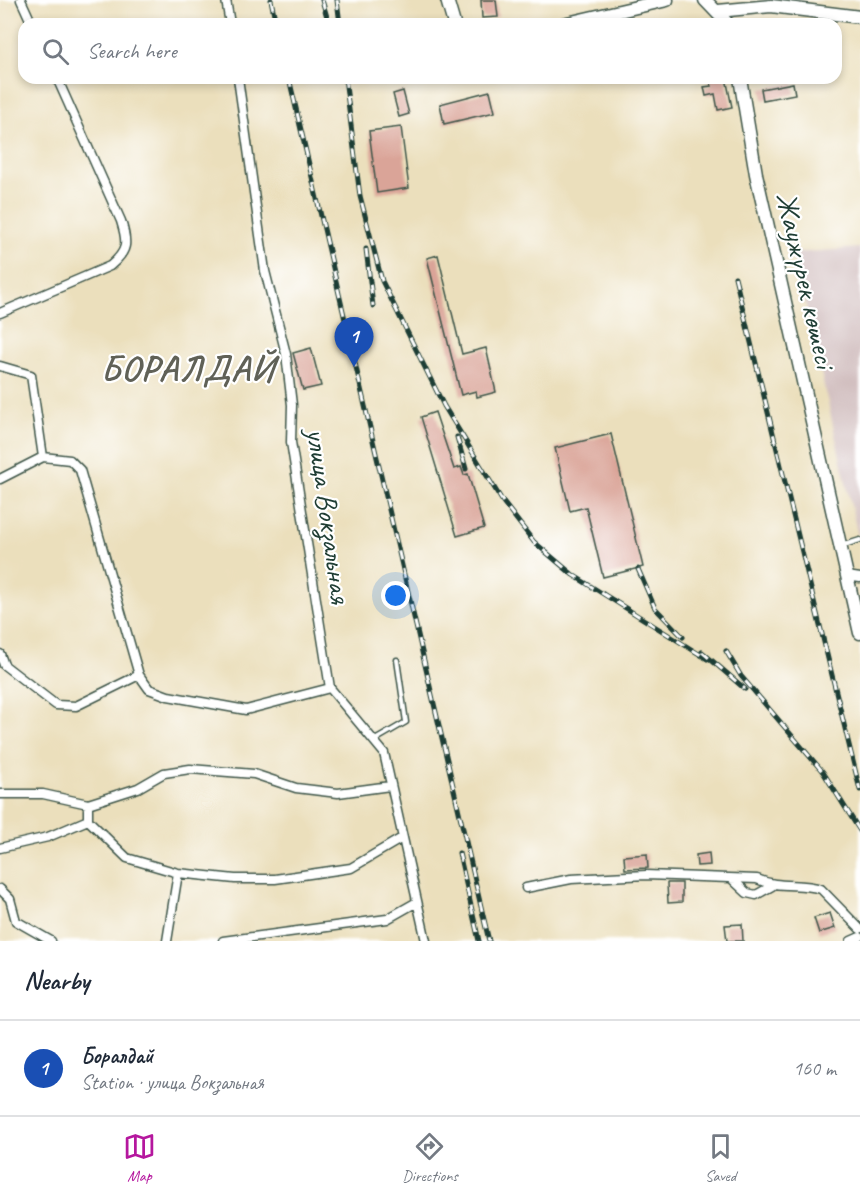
<!DOCTYPE html>
<meta charset="utf-8">
<style>
:root{--surface:#fff;--page:#f6f6f7;--text:#1f2937;--muted:#747a83;--line:#e0e1e3;--accent:#b5179e}
body{margin:0;font-family:Caveat,sans-serif;background:var(--page);color:var(--text)}
.you{position:absolute;left:396px;top:596px;width:21px;height:21px;margin:-15px;border:4px solid #fff;border-radius:50%;background:#1a73e8;box-shadow:0 0 0 9px #1a73e833}
.badge{display:grid;place-items:center;width:39px;height:39px;border-radius:50%;background:var(--accent);color:#fff;font-size:20px;font-weight:700}
.pin{position:absolute;translate:-50% -50px;filter:drop-shadow(0 2px 3px #0008)}
.pin::after{content:'';position:absolute;top:32px;width:21px;height:18px;background:inherit;clip-path:polygon(0 0,100% 0,50% 100%)}
.list{margin:0;padding:0;list-style:none}
h2{display:flex;justify-content:space-between;align-items:center;height:78px;margin:0;padding:0 24px;font-size:26px}
h2 small{font-size:20px;font-weight:400;color:var(--muted)}
.list li{display:grid;grid-template-columns:39px 1fr auto;gap:18px;align-items:center;box-sizing:border-box;height:96px;padding:0 24px;border-top:2px solid var(--line)}
.list b{display:block;font-size:22px;white-space:nowrap}
.list p{margin:0;font-size:20px;white-space:nowrap;color:var(--muted)}
.list em{font-size:20px;font-style:normal;color:var(--muted)}
.icon{flex:none;width:33px;height:33px;fill:none;stroke:currentColor;stroke-width:2;stroke-linecap:round;stroke-linejoin:round}
.map{position:relative;flex:none;width:860px;height:941px;overflow:hidden}
.search{position:absolute;background:var(--surface);box-shadow:0 3px 9px #0003;left:18px;right:18px;top:18px;height:66px;display:flex;align-items:center;gap:15px;box-sizing:border-box;padding:0 21px;border-radius:18px;color:var(--muted);font-size:22px}
.sheet{height:174px;background:var(--surface)}
nav{display:flex;justify-content:space-around;align-items:center;box-sizing:border-box;height:84px;border-top:2px solid var(--line);background:var(--surface);font-size:16px;color:var(--muted)}
nav a{display:grid;justify-items:center;gap:3px}
nav .on{color:var(--accent)}
.map>svg:first-child{display:block}
</style>
<div class="map">
<svg width="860" height="941" viewBox="0 0 860 941">
<rect width="100%" height="100%" fill="#fff"/>
<filter id="ink" filterUnits="userSpaceOnUse"><feTurbulence type="fractalNoise" baseFrequency=".0167" numOctaves="2"/><feDisplacementMap in="SourceGraphic" scale="12" xChannelSelector="R" yChannelSelector="G"/><feConvolveMatrix kernelMatrix="1 2 1 2 8 2 1 2 1" color-interpolation-filters="sRGB"/></filter>
<filter id="wash" filterUnits="userSpaceOnUse"><feTurbulence type="fractalNoise" baseFrequency=".008" numOctaves="4" result="noise"/><feDisplacementMap in="SourceGraphic" scale="24" xChannelSelector="R" yChannelSelector="G"/><feGaussianBlur stdDeviation="1.35" result="paint"/><feColorMatrix in="noise" values="0 0 0 0 0 0 0 0 0 0 0 0 0 0 0 0 0 1.4 0 .05"/><feComposite in="paint" operator="in"/></filter>
<g filter="url(#wash)">
<rect width="100%" height="100%" fill="#ebdfbc"/>
<path fill="#d2bfc0" d="M860,248V545L794,253Z"/>
<g id="blocks">
<path fill="#daa498" d="M481,0H496L498,17L482,18Z
M710,78H726L732,107L718,110L715,94L706,96L704,87L711,86Z
M793,83L795,94L763,100L761,89Z
M403,91L409,114L399,117L393,94Z
M490,91L495,112L444,124L440,104Z
M401,127L409,188L377,193L369,131Z
M438,255L462,354L486,348L496,392L477,397L476,391L461,395L427,258Z
M311,348L321,386L303,390L293,353Z
M435,412L454,469L461,467L464,475L468,474L484,528L457,536L421,417Z
M611,434L643,567L603,577L586,507L570,511L555,448Z
M709,853L710,865L697,866L696,855Z
M647,854L648,868L625,869L624,856Z
M667,883H682V902L668,903Z
M830,913L835,928L819,933L814,918Z
M742,924L743,941H727L725,925Z"/>
</g>
</g>
<g filter="url(#ink)">
<use href="#blocks" fill-opacity="0" stroke="#3e5548" stroke-width="1.5"/>
<g fill="none" stroke-linecap="round" stroke-linejoin="round">
<g stroke="#3e5548" stroke-width="7">
<path id="lane" d="M841,546L860,540
M375,740L406,722L397,660"/>
</g>
<g stroke="#3e5548" stroke-width="11">
<path id="street" d="M21,0L32,24
M226,0L230,24
M238,78L265,271L286,354L292,405L291,442L330,688L384,753L426,941
M0,313L110,266C128,251 128,243 121,221L57,78
M0,366L31,375L43,457L70,460L80,470L139,675L149,689L168,696L246,710L330,688
M0,479L43,457
M847,576L860,578
M0,654L4,665L56,705L76,706L139,675
M390,786L338,793L296,788L254,774L190,769L164,773L138,788L88,804V820L127,858L178,873L235,879H275L351,868L402,838
M0,794H43L88,804
M0,848L48,837L88,820
M732,879L747,893L756,895L772,886
M526,888L571,879L646,875L757,879C779,889 800,882 821,889L860,929
M0,889L10,899L16,921L51,941
M167,941L178,873
M223,941L387,919L417,902
M851,941L860,937"/>
</g>
<g stroke="#3e5548" stroke-width="15">
<path id="secondary" d="M718,11L771,6L860,17"/>
</g>
<g stroke="#3e5548" stroke-width="15">
<path id="primary" d="M447,0L454,24
M705,0L728,24
M563,24L667,0
M740,78L756,174L860,633"/>
</g>
<use href="#lane" stroke="#fff" stroke-width="4"/>
<use href="#street" stroke="#fff" stroke-width="8"/>
<use href="#secondary" stroke="#fff" stroke-width="12"/>
<use href="#primary" stroke="#fff" stroke-width="12"/>
<g stroke="#1f3d34" stroke-width="5">
<path id="rail" d="M271,0L276,24
M322,0L329,24
M337,0L340,24
M289,78L489,941
M345,78L360,196L382,281L444,406L503,502L534,542L573,575L707,659
M366,249L373,306
M735,277L860,790
M457,437L466,469
M638,569L655,608L683,637
M726,651L741,676L823,772L860,831
M702,652L745,689
M459,853L479,941"/>
</g>
<use href="#rail" stroke="#fff" stroke-width="3" stroke-dasharray="9" stroke-linecap="butt"/>
</g>
</g>
<g text-anchor="middle" stroke-width="4.5" stroke-linejoin="round" paint-order="stroke">
<g font-size="30" fill="#1f3d34" stroke="#fff">
<text transform="translate(806 280) rotate(77)" y="10">Жаужүрек көшесі</text>
<text transform="translate(329 516) rotate(82)" y="10">улица Вокзальная</text>
</g>
<g font-size="36" font-weight="bold" letter-spacing="1.5" fill="#606157" stroke="#fff">
<text x="188" y="380">БОРАЛДАЙ</text>
</g>
</g>
</svg>
<div class="you"></div>
<div class="pin badge" style="left:354px;top:367px;background:#1a4fb4">1</div>
<div class="search"><svg class="icon" aria-label="search" viewBox="0 0 24 24"><circle cx="10" cy="10" r="6"/><path d="M15 15l6 6"/></svg>Search here</div>
</div>
<section class="sheet">
<h2>Nearby<small></small></h2>
<ul class="list">
<li><span class="badge" style="background:#1a4fb4">1</span><div><b>Боралдай</b><p>Station · улица Вокзальная</p></div><em>160 m</em></li>
</ul>
</section>
<nav>
<a class="on"><svg class="icon" aria-label="map" viewBox="0 0 24 24"><path d="M3 6l6-2 6 2 6-2v14l-6 2-6-2-6 2zM9 4v14M15 6v14"/></svg>Map</a>
<a><svg class="icon" aria-label="directions" viewBox="0 0 24 24"><path d="M12 3l9 9-9 9-9-9zM9 14v-3h6M13 9l2 2-2 2"/></svg>Directions</a>
<a><svg class="icon" aria-label="saved" viewBox="0 0 24 24"><path d="M7 4h10v16l-5-4-5 4z"/></svg>Saved</a>
</nav>
